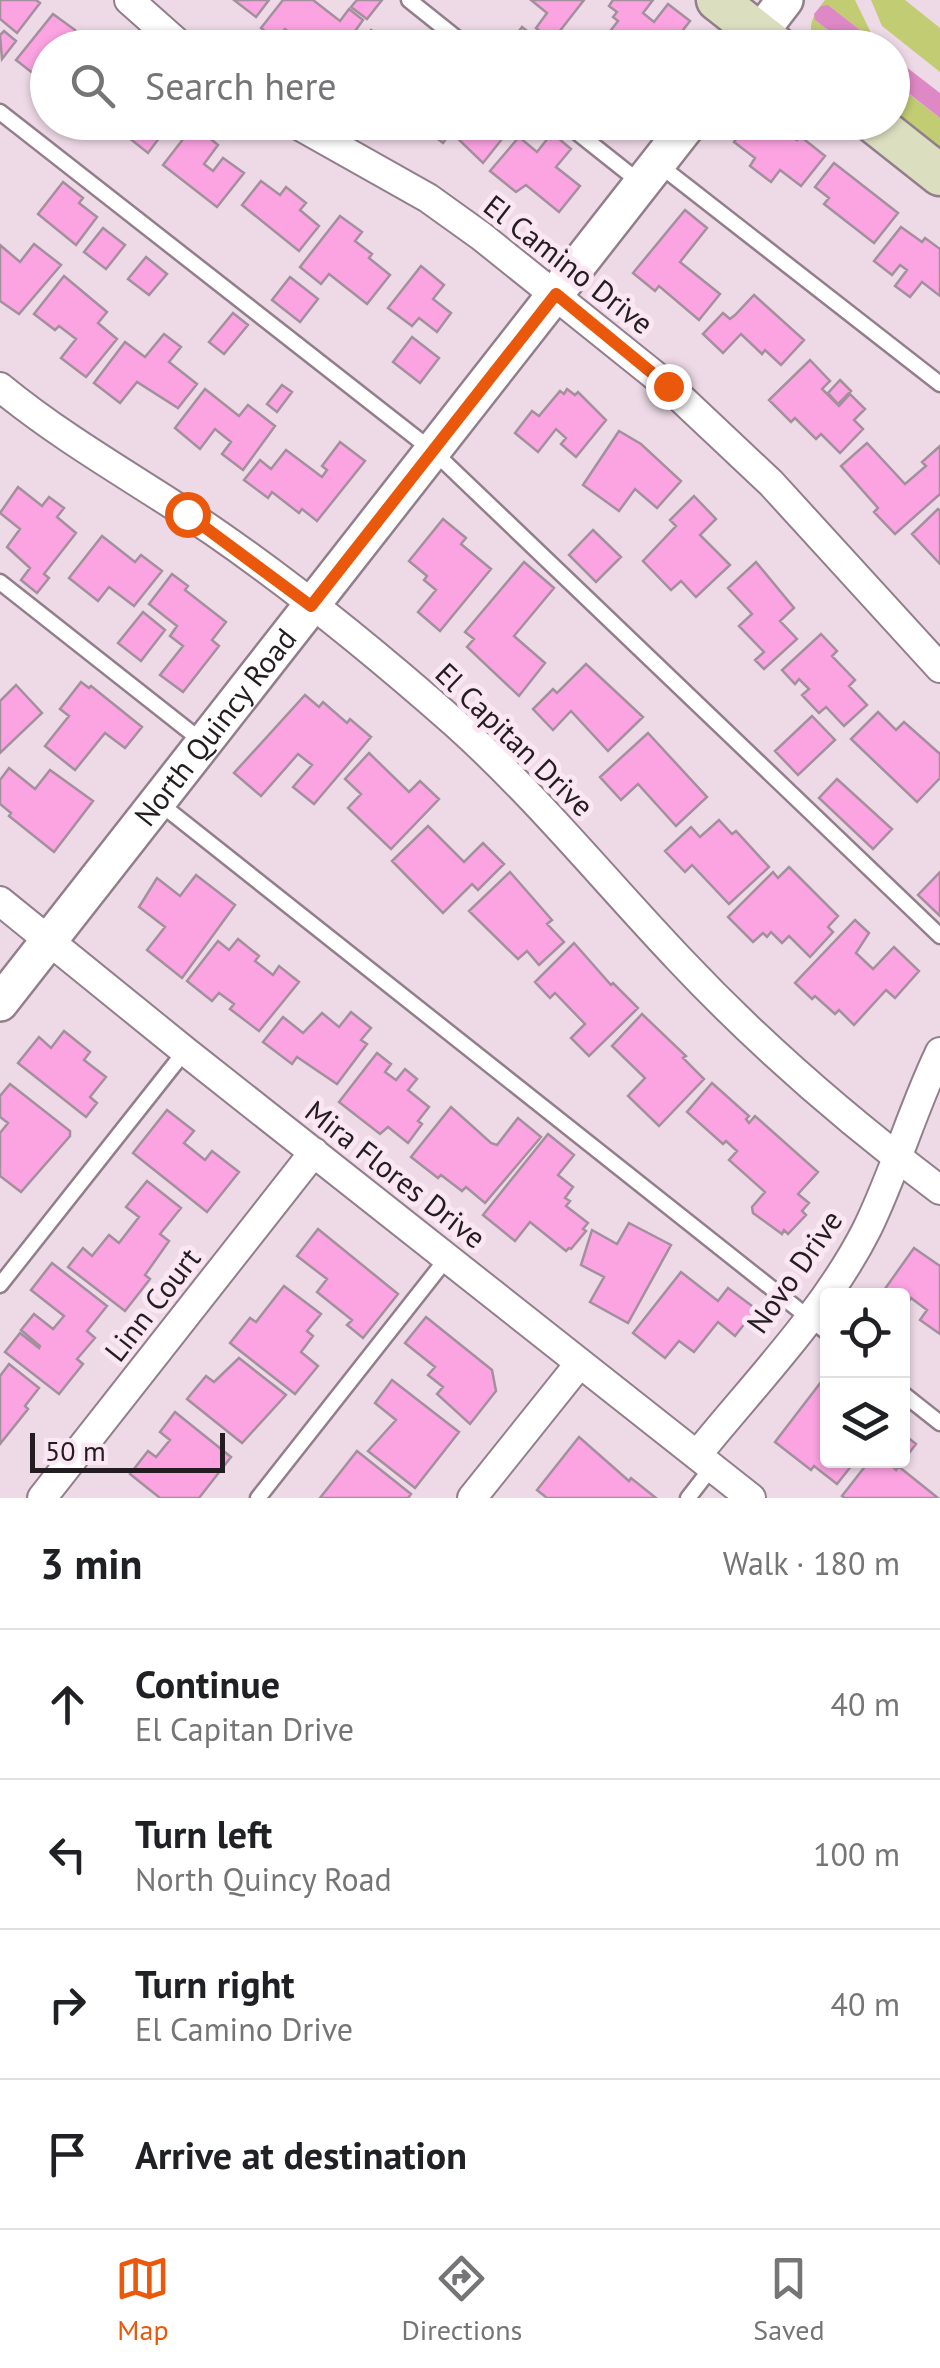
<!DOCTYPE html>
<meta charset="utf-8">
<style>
:root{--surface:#fff;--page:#f6f6f6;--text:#202124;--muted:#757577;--line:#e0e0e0;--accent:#ea580c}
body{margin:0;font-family:"PT Sans",sans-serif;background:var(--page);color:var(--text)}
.controls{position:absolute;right:30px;bottom:30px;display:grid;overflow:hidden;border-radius:10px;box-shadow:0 2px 8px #0004}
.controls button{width:90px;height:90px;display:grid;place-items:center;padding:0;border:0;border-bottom:2px solid var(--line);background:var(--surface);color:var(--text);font:50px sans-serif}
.scale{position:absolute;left:30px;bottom:25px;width:195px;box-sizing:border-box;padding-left:10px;border:5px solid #231d21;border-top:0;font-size:28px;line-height:35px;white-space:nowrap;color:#231d21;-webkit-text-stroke:8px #fbe7f4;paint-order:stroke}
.stop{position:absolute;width:30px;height:30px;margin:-22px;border:8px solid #ea580c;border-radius:50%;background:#fff}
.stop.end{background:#ea580c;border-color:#fff;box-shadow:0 2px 10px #0008}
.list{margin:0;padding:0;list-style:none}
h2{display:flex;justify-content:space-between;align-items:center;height:130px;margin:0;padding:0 40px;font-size:42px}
h2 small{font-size:32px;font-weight:400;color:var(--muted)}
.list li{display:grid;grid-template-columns:65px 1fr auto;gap:30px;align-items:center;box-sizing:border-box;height:150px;padding:0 40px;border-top:2px solid var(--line)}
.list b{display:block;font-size:38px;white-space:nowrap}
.list p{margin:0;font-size:32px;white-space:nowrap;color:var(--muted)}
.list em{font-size:32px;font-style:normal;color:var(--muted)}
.icon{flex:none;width:55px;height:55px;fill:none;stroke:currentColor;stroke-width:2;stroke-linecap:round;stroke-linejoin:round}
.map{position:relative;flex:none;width:940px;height:1498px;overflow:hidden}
.search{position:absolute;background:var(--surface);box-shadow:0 2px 8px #0004;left:30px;right:30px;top:30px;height:110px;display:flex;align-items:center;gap:25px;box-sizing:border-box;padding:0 35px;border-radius:55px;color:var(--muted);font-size:38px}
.sheet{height:730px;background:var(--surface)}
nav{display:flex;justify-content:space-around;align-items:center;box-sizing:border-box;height:140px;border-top:2px solid var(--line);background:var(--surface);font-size:28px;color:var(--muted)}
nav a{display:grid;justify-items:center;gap:5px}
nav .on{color:var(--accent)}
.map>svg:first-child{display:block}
</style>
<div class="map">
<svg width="940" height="1498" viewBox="0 0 940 1498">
<rect width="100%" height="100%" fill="#eedae7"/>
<path fill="#c2cc72" d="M825,0H855L872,35L888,47H882L828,5L815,20L850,47H818C806,29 810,19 825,0Z
M871,0H905L940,28V72L882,26Z
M892,81L940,118V150L893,113Z"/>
<path fill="#de88c5" d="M828,5L882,47H850L815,20L814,14L821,6Z
M892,56L940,93V118L893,81Z"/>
<path fill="#fca3e2" stroke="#a2909c" stroke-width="2.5" d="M0,0H36L40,3L17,33L0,19Z
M234,0H269L256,17Z
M283,0H313L340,21L349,9L363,20L343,48H308L285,29L276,40L261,28Z
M357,0H382L367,19L351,7Z
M531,0H584L552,41L536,28L547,13Z
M613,0H653L643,13L654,22L668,4L690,21L669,48H597L618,21L613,17L617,12L609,6Z
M53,14L75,30L61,48H48V85L16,60Z
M522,27L548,47L547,48H506Z
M371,30L384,41L378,48H357Z
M4,31L16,41L2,59L0,35Z
M109,122H171L148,153Z
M416,122H505L500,129L506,134L483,163L451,132L443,143Z
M749,122H765L776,131L779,127L797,140L800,136L825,156L801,186L780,170L771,182L750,166L755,158L734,142Z
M194,125L218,145L204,164L213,171L223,158L244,173L217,207L163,165Z
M552,133L571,149L556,167L580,186L559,212L526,185L516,192L490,171L519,137L537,152Z
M834,163L898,213L874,243L824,204L829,198L815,187Z
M261,181L280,195L286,187L306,203L300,210L319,226L299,251L242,205Z
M63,182L83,198L79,203L97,217L76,245L38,214Z
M685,210L707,228L680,262L720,294L699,320L659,286L655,291L633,273Z
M340,216L362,232L355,241L372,254L369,258L390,275L367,304L329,274L321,284L300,267Z
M901,227L922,242L925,238L940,249V296L922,282L910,297L895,286L907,270L900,265L892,275L874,261Z
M103,228L125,245L106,269L84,252Z
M34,244L61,265L19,314L0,301V245L20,262Z
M146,257L167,274L149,295L128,279Z
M421,266L444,285L433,299L451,313L437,332L419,318L412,326L388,308Z
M64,276L107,312L98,323L117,339L86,377L61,358L76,339L59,326L55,330L34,314Z
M290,277L318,299L300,322L272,300Z
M754,295L804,340L781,365L765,350L762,354L741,334L723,353L703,334L723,313L730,319L735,315Z
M233,313L248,325L224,354L209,342Z
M164,334L181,347L169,362L197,384L178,408L137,382L120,403L94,383L125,342L145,357Z
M412,337L439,358L420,383L393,362Z
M810,360L830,381L822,389L839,406L850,394L865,409L854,420L863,429L840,453L821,434L816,439L795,418L791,422L769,400Z
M840,380L851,391L838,404L828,393Z
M282,385L292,392L277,412L267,404Z
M205,389L239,416L248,405L275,426L243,470L222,454L231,442L215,429L200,449L175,428Z
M567,389L575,395L578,392L606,420L576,457L561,444L566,438L556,429L538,452L515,433L532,411L539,416L560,391L564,394Z
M619,431L641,444L681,481L657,508L635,489L619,511L583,485Z
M340,442L365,461L317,521L302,509L299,513L272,492L268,498L244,480L260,460L271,469L286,450L322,477L327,470L322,466Z
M867,443L905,484L926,466L922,462L940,446V494L895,534L874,512L878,508L841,466Z
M18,487L42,506L49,497L64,508L57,517L76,533L44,574L49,578L37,593L21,580L30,568L7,547L20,529L0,513Z
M694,496L716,519L700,535L730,565L696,597L681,581L671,590L643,561L676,526L670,520Z
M938,509L940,511V564L912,534Z
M443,519L466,538L461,544L491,569L440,631L418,612L436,590L424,580L427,576L409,561Z
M593,530L621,557L596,582L569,555Z
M102,536L135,562L141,555L162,571L134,606L109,587L98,601L69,578Z
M524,562L554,588L514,636L545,663L519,696L467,647L474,639L465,632Z
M756,562L794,608L780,621L797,639L764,669L755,660L764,652L739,626L752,614L728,588Z
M172,574L188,586L185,590L226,622L212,640L219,646L183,692L160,675L183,646L170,636L177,626L149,604Z
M143,612L165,630L141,661L118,643Z
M821,634L837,651L832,656L855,680L849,686L867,705L844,726L826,707L819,713L802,695L809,689L799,679L795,684L782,670Z
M586,664L643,717L608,751L571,711L553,730L533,709L553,689L557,693Z
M81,682L89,688L91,686L142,727L125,748L105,733L75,770L45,746L69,716L60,709Z
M16,685L42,713L0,753V701Z
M305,695L319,707L323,702L347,723L350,719L371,737L314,804L293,787L312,765L298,754L261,796L234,773Z
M878,712L896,730L904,722L940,754V778L917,802L851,739Z
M812,716L835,740L798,775L775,751Z
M648,733L707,797L676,826L638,784L621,800L600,777Z
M369,753L409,792L420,781L439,799L391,849L348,808L361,794L345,779Z
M9,768L35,789L50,770L93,801L54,852L9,816L11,813L0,804V780Z
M837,779L892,829L873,849L819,798Z
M719,820L732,834L736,831L769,867L729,904L692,865L685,872L665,851L691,827L700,837Z
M428,826L464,862L483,843L504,864L478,890L472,884L443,913L392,861Z
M789,867L838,916L828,927L833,932L810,957L789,936L782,943L771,932L767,937L763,933L753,942L728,917L773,872L778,878Z
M510,872L552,920L547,924L564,942L539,965L527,951L518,959L469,911Z
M940,872V916L918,895Z
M196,875L235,905L182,978L147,950L165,927L139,907L157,878L180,896Z
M855,920L869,933L856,953L873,969L894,947L919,971L895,998L886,990L854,1025L839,1010L835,1014L815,996L812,999L795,983Z
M238,939L259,956L255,961L273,975L279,966L299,982L259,1031L230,1009L234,1004L219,993L212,1001L187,981L218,941L229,950Z
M574,943L611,985L613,983L638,1008L589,1056L571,1038L585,1024L555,993L550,998L535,982Z
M351,1012L371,1028L361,1040L367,1044L337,1084L297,1057L292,1064L263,1042L283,1017L303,1033L322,1013L339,1027Z
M642,1014L686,1056L683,1058L704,1079L659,1126L628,1096L645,1078L612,1046Z
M64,1031L90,1052L84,1060L106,1077L90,1097L97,1103L86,1117L18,1063L39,1037L51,1048Z
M377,1053L391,1064L385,1072L396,1080L405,1069L417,1079L408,1090L429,1107L418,1121L422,1124L408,1143L388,1127L380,1134L339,1102Z
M712,1083L749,1116L746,1119L749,1123L755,1116L818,1172L798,1194L809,1203L802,1211L806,1215L788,1234L784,1230L782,1234L753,1213L752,1207L765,1192L729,1160L737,1151L726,1141L723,1144L687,1112Z
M10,1084L70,1131V1136L21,1192L0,1176V1133L8,1123L0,1117V1096Z
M451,1107L491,1143L497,1145L518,1118L541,1137L485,1203L466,1187L462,1191L441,1175L438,1178L411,1157Z
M167,1110L194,1131L184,1143L205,1160L212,1151L239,1172L207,1212L133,1153Z
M548,1134L574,1155L558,1175L573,1187L565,1198L570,1201L566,1206L588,1223L583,1229L586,1231L571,1249L569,1248L566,1251L530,1222L515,1241L483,1215Z
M147,1181L181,1208L160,1234L169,1241L145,1275L150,1279L125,1311L68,1267L83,1248L92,1256L109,1235L119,1243L139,1217L126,1207Z
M629,1223L671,1245L628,1323L590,1302L604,1277L581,1265L592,1230L617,1244Z
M318,1229L398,1294L363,1338L347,1325L352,1320L317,1292L327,1279L297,1256Z
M914,1248L940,1266V1334L920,1320L927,1310L911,1298L904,1308L902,1296L882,1293Z
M52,1263L107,1306L87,1331L95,1338L77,1359L83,1364L59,1394L5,1352L20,1333L39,1348L40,1346L21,1330L34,1314L53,1329L64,1316L31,1290Z
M681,1272L718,1301L728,1288L756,1309L735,1336L718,1322L694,1352L679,1341L665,1358L633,1333Z
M284,1286L321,1314L307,1331L313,1336L301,1352L318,1366L295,1394L230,1343L250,1318L256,1322Z
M426,1317L492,1370L496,1391L470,1424L437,1394L443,1387L428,1375L435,1367L405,1343Z
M239,1358L286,1395L242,1443L187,1399L206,1376L214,1382Z
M9,1364L39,1388L25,1406L28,1409L0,1444V1376Z
M828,1373V1460H856L837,1484L814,1466L811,1470L775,1442Z
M392,1380L459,1432L415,1488L368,1451L396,1420L375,1403Z
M175,1412L231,1457L199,1498H160L130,1474L148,1451L156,1457L170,1440L160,1432Z
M902,1433L916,1444L896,1470L885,1460H902Z
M579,1437L629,1481L631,1478L656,1498H547L537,1490Z
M357,1451L411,1494L408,1498H320Z
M870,1460H885L896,1470L898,1466L938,1498H845L842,1496Z"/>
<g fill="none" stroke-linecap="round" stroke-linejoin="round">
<g stroke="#917f8b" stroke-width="19">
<path id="service" d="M409,0L469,48
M0,112L433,451L940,936
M564,122L642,184
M658,164L940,384
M0,582L203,742
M158,802L828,1333
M0,1285L185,1051
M902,1393L940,1423
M258,1498L447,1258
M688,1498L712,1467"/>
</g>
<g stroke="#917f8b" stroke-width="32">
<path id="minor" d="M129,0L183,48
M293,122L428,198L481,236L668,386L771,483L940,668
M0,387C67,442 142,483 213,531C297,589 379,656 456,724C537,797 605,881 680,960C759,1044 848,1121 940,1190
M0,901L185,1051L751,1498
M697,1455C755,1383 825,1312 867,1229C895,1172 912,1110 940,1052
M42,1498L314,1152
M472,1498L580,1363"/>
</g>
<g stroke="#917f8b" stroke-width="40">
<g id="tertiary">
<path d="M748,48L785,0"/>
<path id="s1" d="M0,1003L690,122"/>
</g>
</g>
<g stroke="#917f8b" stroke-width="45">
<path id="secondary" d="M717,0L778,48
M873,122L940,175"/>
</g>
<use href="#service" stroke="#fff" stroke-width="14"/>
<use href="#minor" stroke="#fff" stroke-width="28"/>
<use href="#tertiary" stroke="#fff" stroke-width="35"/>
<use href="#secondary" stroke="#dcdfbf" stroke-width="40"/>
</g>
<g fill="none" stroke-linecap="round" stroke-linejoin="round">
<path stroke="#ea580c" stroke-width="12" d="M187,514L311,606L556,294L668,386"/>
</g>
<g text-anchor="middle" stroke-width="10" stroke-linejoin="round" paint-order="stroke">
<g font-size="30" fill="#231d21" stroke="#fbe7f4">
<text transform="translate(568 265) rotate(38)" y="10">El Camino Drive</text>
<text dy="10" stroke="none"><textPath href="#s1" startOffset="350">North Quincy Road</textPath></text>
<text transform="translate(514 740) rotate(44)" y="10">El Capitan Drive</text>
<text transform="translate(395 1175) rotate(38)" y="10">Mira Flores Drive</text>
<text transform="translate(795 1272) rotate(-55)" y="10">Novo Drive</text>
<text transform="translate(153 1305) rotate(-52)" y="10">Linn Court</text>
</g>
</g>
</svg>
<div class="controls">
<button><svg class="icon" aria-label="locate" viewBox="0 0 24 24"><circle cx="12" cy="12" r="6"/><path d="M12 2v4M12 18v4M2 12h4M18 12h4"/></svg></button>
<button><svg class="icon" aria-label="layers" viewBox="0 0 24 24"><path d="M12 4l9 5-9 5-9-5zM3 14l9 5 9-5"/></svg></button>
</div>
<div class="scale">50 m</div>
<div class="stop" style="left:187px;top:514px"></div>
<div class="stop end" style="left:668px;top:386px"></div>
<div class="search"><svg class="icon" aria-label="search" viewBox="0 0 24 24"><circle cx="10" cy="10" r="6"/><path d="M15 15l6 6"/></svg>Search here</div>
</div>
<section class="sheet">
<h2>3 min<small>Walk · 180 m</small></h2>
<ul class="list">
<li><svg class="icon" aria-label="ahead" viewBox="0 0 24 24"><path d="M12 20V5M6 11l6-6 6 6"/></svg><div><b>Continue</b><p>El Capitan Drive</p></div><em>40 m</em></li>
<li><svg class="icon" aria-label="left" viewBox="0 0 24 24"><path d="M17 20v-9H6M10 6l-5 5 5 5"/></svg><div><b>Turn left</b><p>North Quincy Road</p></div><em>100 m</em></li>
<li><svg class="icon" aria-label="right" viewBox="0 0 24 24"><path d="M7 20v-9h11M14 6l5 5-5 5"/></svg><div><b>Turn right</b><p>El Camino Drive</p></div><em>40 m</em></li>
<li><svg class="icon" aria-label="arrive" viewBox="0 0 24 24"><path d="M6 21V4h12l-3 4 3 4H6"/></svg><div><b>Arrive at destination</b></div></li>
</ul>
</section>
<nav>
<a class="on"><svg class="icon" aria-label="map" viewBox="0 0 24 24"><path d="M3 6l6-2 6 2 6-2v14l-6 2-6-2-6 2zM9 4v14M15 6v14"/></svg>Map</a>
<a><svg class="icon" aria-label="directions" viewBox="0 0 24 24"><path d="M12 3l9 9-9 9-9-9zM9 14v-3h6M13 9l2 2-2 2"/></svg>Directions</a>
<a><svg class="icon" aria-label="saved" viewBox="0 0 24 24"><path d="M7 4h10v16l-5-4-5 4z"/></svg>Saved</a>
</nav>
